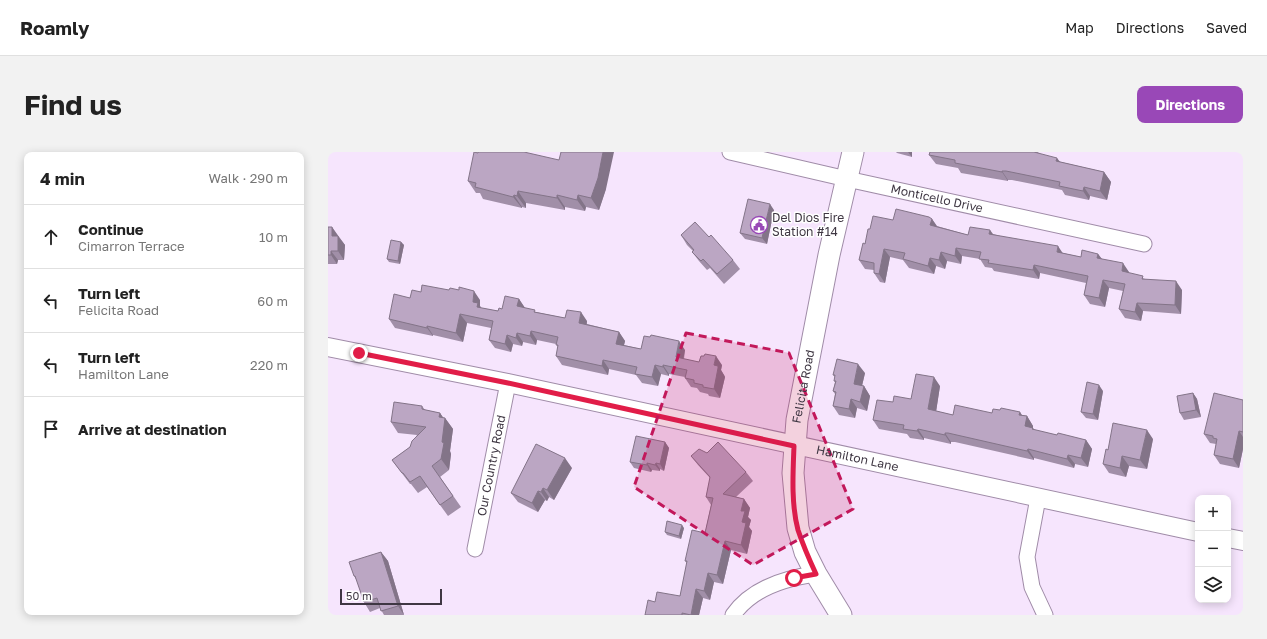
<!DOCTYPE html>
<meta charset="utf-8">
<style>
:root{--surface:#fff;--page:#f2f2f2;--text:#222;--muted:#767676;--line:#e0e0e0;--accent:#9948b7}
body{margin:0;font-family:"Golos Text",sans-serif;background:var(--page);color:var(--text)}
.controls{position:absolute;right:12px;bottom:12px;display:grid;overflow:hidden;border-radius:8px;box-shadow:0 2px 10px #0003}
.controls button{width:36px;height:36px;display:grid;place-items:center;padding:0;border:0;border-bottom:1px solid var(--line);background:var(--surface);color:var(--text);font:20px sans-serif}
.scale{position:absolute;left:12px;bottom:10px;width:102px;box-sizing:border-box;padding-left:4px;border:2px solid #3f3743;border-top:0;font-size:11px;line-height:14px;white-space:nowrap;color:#3f3743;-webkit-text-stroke:3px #fff;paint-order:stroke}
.stop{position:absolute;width:12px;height:12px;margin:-9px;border:3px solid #e11d48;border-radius:50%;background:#fff}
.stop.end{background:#e11d48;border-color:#fff;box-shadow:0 1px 4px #0008}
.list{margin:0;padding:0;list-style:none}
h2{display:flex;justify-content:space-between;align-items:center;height:52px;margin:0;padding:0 16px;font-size:17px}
h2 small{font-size:13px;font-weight:400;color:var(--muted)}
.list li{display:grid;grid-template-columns:26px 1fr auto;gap:12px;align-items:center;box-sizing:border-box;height:64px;padding:0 16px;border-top:1px solid var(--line)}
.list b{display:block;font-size:15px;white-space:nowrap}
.list p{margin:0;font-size:13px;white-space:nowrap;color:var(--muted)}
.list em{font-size:13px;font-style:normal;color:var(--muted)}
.icon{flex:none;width:22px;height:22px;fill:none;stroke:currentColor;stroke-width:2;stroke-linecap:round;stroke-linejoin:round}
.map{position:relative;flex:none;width:915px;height:463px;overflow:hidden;border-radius:8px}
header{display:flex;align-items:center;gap:24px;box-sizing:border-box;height:56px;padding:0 20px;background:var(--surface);border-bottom:1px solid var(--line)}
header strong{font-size:19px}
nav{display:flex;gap:22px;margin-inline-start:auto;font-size:14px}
.intro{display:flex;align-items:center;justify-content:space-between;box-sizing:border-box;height:96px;padding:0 24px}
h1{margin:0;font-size:28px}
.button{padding:10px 18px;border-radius:8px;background:var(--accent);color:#fff;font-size:14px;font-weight:700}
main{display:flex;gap:24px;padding:0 24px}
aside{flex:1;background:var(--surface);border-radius:8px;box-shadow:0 2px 10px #0003}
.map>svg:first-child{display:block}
</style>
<header>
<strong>Roamly</strong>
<nav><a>Map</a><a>Directions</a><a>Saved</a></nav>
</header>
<div class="intro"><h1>Find us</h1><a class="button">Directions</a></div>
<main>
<aside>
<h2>4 min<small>Walk · 290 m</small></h2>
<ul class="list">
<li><svg class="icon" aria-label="ahead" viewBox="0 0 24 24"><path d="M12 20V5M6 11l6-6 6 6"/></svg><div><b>Continue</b><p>Cimarron Terrace</p></div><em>10 m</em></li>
<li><svg class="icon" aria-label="left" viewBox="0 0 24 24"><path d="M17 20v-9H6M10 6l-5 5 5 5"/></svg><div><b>Turn left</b><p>Felicita Road</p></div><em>60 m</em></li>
<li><svg class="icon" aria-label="left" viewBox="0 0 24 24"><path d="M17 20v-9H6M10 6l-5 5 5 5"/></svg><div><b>Turn left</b><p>Hamilton Lane</p></div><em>220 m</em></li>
<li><svg class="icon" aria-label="arrive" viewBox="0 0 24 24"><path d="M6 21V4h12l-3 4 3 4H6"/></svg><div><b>Arrive at destination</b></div></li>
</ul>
</aside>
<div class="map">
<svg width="915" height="463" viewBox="0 0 915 463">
<rect width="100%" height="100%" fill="#f6e5fd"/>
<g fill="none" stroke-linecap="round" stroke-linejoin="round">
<g stroke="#a08ca8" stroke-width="17">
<g id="minor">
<path id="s1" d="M402,0L519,27L816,92"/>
<path d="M710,346L699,405L704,435L717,463"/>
<path id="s2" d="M147,397L180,231"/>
<path d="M405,463C424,436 457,426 488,422"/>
</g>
</g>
<g stroke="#a08ca8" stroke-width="20">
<g id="tertiary">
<path id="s3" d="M0,195L180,231L870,380"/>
<path d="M900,386L915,389"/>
</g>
</g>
<g stroke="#a08ca8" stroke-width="23">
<g id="secondary">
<path id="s4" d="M513,463L488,422L477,400L470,376L465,321L469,268L501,103L525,0"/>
</g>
</g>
<use href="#minor" stroke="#fff" stroke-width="15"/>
<use href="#tertiary" stroke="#fff" stroke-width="18"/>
<use href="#secondary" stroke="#fff" stroke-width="21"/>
</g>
<path fill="#a18fa8" d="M568,0H584V5L569,1Z
M602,0H710L711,2L733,10L776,20L783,30L779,48L762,44L761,48L737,43L734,38L684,28H680V29L633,21L630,16L608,12L601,3Z
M150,1L203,2L278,37L271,58L258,55L257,59L237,55V58L198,51V56L194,55V56L155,47L152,41H148L140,29Z
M446,58L439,92L417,87L412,81Z
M604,67L609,74L640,83L665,82L735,101L753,105L770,102L774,107L801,120V121L817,127L854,138L853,162L815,159L813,169L797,166L791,157L795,139L781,136L777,155L762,152L756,143L758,131L712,121L711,127L666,119L664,116L657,115L652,107L634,104L633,112L619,109L617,117L608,114L606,122L581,116L575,108L562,105L557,131L552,130L546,121V118L537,117L531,108L542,77L565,68Z
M0,75H4L17,93L16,108H10L9,112H0Z
M353,83L381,85L405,108L412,117L396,132L382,116L379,118L371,109L364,100L365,99L359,93Z
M73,90L76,93L72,112L61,110L59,107Z
M93,140L152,148V154L153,156L170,159L191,147L197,156L208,160L237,166L259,169V172L291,180L297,189L296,193L313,197L357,198L356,207L371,210L394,213L393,218L396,223L397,225L392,246L381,244L380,242L372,240L369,236L363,235L357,226V225L341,222V224L333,222L330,234L314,231L308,223L281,217L280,223L234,213L228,204L230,195L228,192L209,188L208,193L195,190L194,194L185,192L183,200L167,196L161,188L163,176L139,171L135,190L105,183V184L67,176L61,167L82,146Z
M537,221L534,234H536L542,244L539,259L529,256L527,266L511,263L505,254L507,242L505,239L507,230L506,229L507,225L505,223Z
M612,234L608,259L625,263L664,261L693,263L699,264L705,274V276L706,278L729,283L758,288L764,297L760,315L747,312L746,316L706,306V308L627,290H623V292L596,286V288L582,286L579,282L551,277L545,268L565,250L583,247Z
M775,239L770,268L758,266L753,260Z
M865,241L869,247L873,265L856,268L852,261Z
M915,248V297L911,316L892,312L886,303L888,292L882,291L876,282Z
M94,254L97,258L112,261L115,266H117L125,277L122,299L123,302L121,318L112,325L133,355L120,364L99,335L90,341L83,332H82L64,308L82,295L89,283L70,281L63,270Z
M825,287L819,317L801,314L798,325L781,321L775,312L780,298Z
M337,290L341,296L336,319L332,317V319L324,318L323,320L306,316L302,310Z
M363,304L418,320L425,329L408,345L416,347L422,356L420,365L423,368L421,375L424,379L419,402L403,398L395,432L386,430L382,448L375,446L371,463H317L327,450L352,444L359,411L357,409L377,381L383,353L378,345L382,326L370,313Z
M244,316L226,348L221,345L219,349L217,348L210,360L190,350L183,341Z
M356,376L353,387L339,383L337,380Z
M53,400L60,409L76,463H56L52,456L42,460L36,450L29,429L26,424Z"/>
<path fill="#837488" d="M275,0H286L278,37L271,58L263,46Z
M580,0H584V5Z
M729,6L736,15L728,9Z
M674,19L680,28V29L674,20Z
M776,20L783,30L779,48L772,39Z
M756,35L762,44L761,48L755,39Z
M190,39L198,51V56L189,44Z
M186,43L194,55V56L185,45Z
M229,43L237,55V58L229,46Z
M250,43L258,55L257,59L249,48Z
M442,52L446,58L439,92L434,86Z
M604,67L610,76L602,73Z
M4,75L10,84V88V84L17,93L16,108L10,99L4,84Z
M662,78L668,86L661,82Z
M73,90L76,93L72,112L70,109Z
M730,94L736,103L729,100Z
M628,96L634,104L633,112L627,104Z
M556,97L562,105L557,131L551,122Z
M3,99L10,108L9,112L3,103Z
M613,100L619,109L617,117L611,108Z
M770,102L776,110L769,106Z
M602,106L608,114L606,122L600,114Z
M795,111L801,120L800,128L794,119Z
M706,113L712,121L711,127L705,118Z
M775,128L781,136L777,155L771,146Z
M848,129L854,138L853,162L847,153Z
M146,139L152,148V154L156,160L155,164L145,150Z
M191,147L197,156L195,163L189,154Z
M809,151L815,159L813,169L807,160Z
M253,160L259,169L257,179L251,171Z
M132,162L139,171L135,190L128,181Z
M99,174L105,183V184L99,176Z
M203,179L209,188L208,193L202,184Z
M291,180L297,189L294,201L288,192Z
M189,181L195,190L194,194L188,186Z
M179,183L185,192L183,200L177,192Z
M351,189L357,198L354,214L348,205Z
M388,204L394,213L393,218L396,223L397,225L392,246L386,237V213Z
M275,208L281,217L280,223L274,214Z
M530,212L537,221L532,242L526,232Z
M327,213L333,222L330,234L324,225Z
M335,213L341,222V224L335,215Z
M606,225L612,234L607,267L600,257Z
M771,233L775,239L770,268L765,262Z
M536,234L542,244L539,259L532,250Z
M865,241L869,247L873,265L868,258Z
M523,247L529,256L527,266L521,257Z
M692,260L698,269L699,264L705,274V276L711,285L697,274L691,263Z
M112,261L117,268V266L125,277L122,299L123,302L121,318L113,307L114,290L111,265Z
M590,277L596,286V288L589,279Z
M819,278L825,287L819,317L812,308Z
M911,279L915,285V297L911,316L905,307Z
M617,281L623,290V292L617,283Z
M758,288L764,297L760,315L753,306Z
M337,290L341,296L336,319L332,312Z
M700,297L706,306V308L699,299Z
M740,303L747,312L746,316L739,307Z
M794,304L801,314L798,325L792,316Z
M237,306L244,316L226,348L219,338Z
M319,311L324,318L323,320L319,313Z
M328,311L332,317V319L327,313Z
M215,336L221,345L219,349L213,340Z
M210,339L217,348L210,360L204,351Z
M416,347L422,356L420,365L423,368L421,375L424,379L419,402L413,393L414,370L413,359Z
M354,373L356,376L353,387L351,384Z
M397,389L403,398L395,432L389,423Z
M53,400L60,409L76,463L70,454Z
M380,421L386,430L382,448L376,439Z
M368,437L375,446L371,463H363Z"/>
<path fill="#bba6c3" stroke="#837488" d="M146,0L150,1V0H196L231,8L233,0H275L270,26L263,46L250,43L249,48L229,43V46L190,39L189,44L186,43L185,45L147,35L148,31L140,29Z
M602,0H706L729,6L728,9L776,20L772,39L756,35L755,39L731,34L732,30L678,19H674V20L627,11V8L601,3Z
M420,47L442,52L434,86L412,81Z
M568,57L601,65L604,67L602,73L640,83L642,75L662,78L661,82L730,94L729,100L753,105L754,98L770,102L769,106L795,111L794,119L815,124L814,127L848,129L847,153L809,151L807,160L791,157L797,132L775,128L771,146L756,143L760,124L706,113L705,118L660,111L661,108L651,107L653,100L628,96L627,104L613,100L611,108L602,106L600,114L575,107L577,101L556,97L551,122L546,121V111L531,108L535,91L537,92L540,77H542L545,64L565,68Z
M367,70L381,85L383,83L405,108L389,122L375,107L373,109L364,100L366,98L353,83Z
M0,75H4V84H10V99H3V103H0Z
M63,88L73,90L70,109L59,107Z
M94,133L121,138L122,136L131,138V135L146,139L145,150L150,151L149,155L170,159L171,156L174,157L177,144L191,147L189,154L207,158L206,160L237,166L239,158L253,160L251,171L291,180L288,192L313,197L316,184L322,185L323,183L351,189L348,205L371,210L373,204H376L377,202L388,204L386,213L390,214V216L386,237L375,235V233L366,231V228L357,226L359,218L335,213V215L327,213L324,225L307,222L309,215L275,208L274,214L228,204L230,193H228L230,185L203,179L202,184L189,181L188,186L179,183L177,192L161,188L165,169L132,162L128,181L99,174V176L61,167L66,142L82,146L84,138L93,140Z
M509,207L530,212L526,232L536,234L532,250L523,247L521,257L505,254L508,240L505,239L508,229H506L507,223H505Z
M588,222L606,225L600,257L625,263L627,253L664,261L665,257L672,258L673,256L692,260L691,263L699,264L697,274L705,276L704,277L729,283L730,281L758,288L753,306L740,303L739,307L700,297L699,299L620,281H617V283L590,277L589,279L575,277L576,273L545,268L549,248L565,250L566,244L583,247Z
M759,230L771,233L765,262L753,260Z
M865,241L868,258L852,261L849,244Z
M886,241L915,248V280L911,279L905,307L886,303L889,287L885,286V284L876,282Z
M66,250L94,254V257L98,258L112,261L111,265L117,266L114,290L116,291L113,307L104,314L125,344L112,353L92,324L82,330L75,321H74L64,308L82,295L84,289L98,275L63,270Z
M785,271L819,278L812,308L794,304L792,316L775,312L778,297L780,298Z
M308,284L337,290L332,312L328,311L327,313L319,311V313L302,310Z
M390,290L418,320L395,342L416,347L413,359H417L414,370L418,371L413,393L397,389L389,423L380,421L376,439L368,437L363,463L354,461V463H317L320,448L327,450L329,440L352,444L359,409H357L364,378L377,381L385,346L378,345L382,325L363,304L371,297L379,301Z
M208,292L237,306L219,338L215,336L213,340L210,339L204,351L183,341Z
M339,369L354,373L351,384L337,380Z
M53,400L70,454L53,459L49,446L36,450L27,424H26L21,410Z"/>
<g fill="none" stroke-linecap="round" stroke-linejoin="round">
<path stroke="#e11d48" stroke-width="5" d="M31,201L180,231L466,294C465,320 463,352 470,378C475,393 481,407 488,422L466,426"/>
</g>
<path fill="#c2185b" fill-opacity="0.2" stroke="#c2185b" stroke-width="3" stroke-dasharray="8 5" stroke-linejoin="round" d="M358,181L461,201L525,357L425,413L306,335Z"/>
<defs>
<g id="civic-ring" transform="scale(0.9)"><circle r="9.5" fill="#fff" stroke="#9948b7" stroke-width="1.5"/><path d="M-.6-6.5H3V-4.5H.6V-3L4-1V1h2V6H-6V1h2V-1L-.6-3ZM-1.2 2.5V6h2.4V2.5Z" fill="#9948b7"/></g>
</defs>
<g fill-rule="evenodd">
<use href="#civic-ring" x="431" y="73"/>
</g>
<g text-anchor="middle" stroke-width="3" stroke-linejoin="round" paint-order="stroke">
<g font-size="12" fill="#3f3743" stroke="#fff">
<text dy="4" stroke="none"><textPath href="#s1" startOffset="212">Monticello Drive</textPath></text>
<text dy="4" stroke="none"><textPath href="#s4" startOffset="240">Felicita Road</textPath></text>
<text dy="4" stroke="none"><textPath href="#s3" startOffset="541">Hamilton Lane</textPath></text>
<text dy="4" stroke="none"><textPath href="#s2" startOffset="85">Our Country Road</textPath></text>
</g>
<g font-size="12" fill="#3f3743" stroke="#fff" text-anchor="start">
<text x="444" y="70">Del Dios Fire<tspan x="444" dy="14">Station #14</tspan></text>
</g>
</g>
</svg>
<div class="controls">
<button>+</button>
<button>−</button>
<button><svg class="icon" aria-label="layers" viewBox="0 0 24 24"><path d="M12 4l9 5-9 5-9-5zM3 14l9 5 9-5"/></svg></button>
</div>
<div class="scale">50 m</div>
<div class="stop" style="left:466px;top:426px"></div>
<div class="stop end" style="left:31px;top:201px"></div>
</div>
</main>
